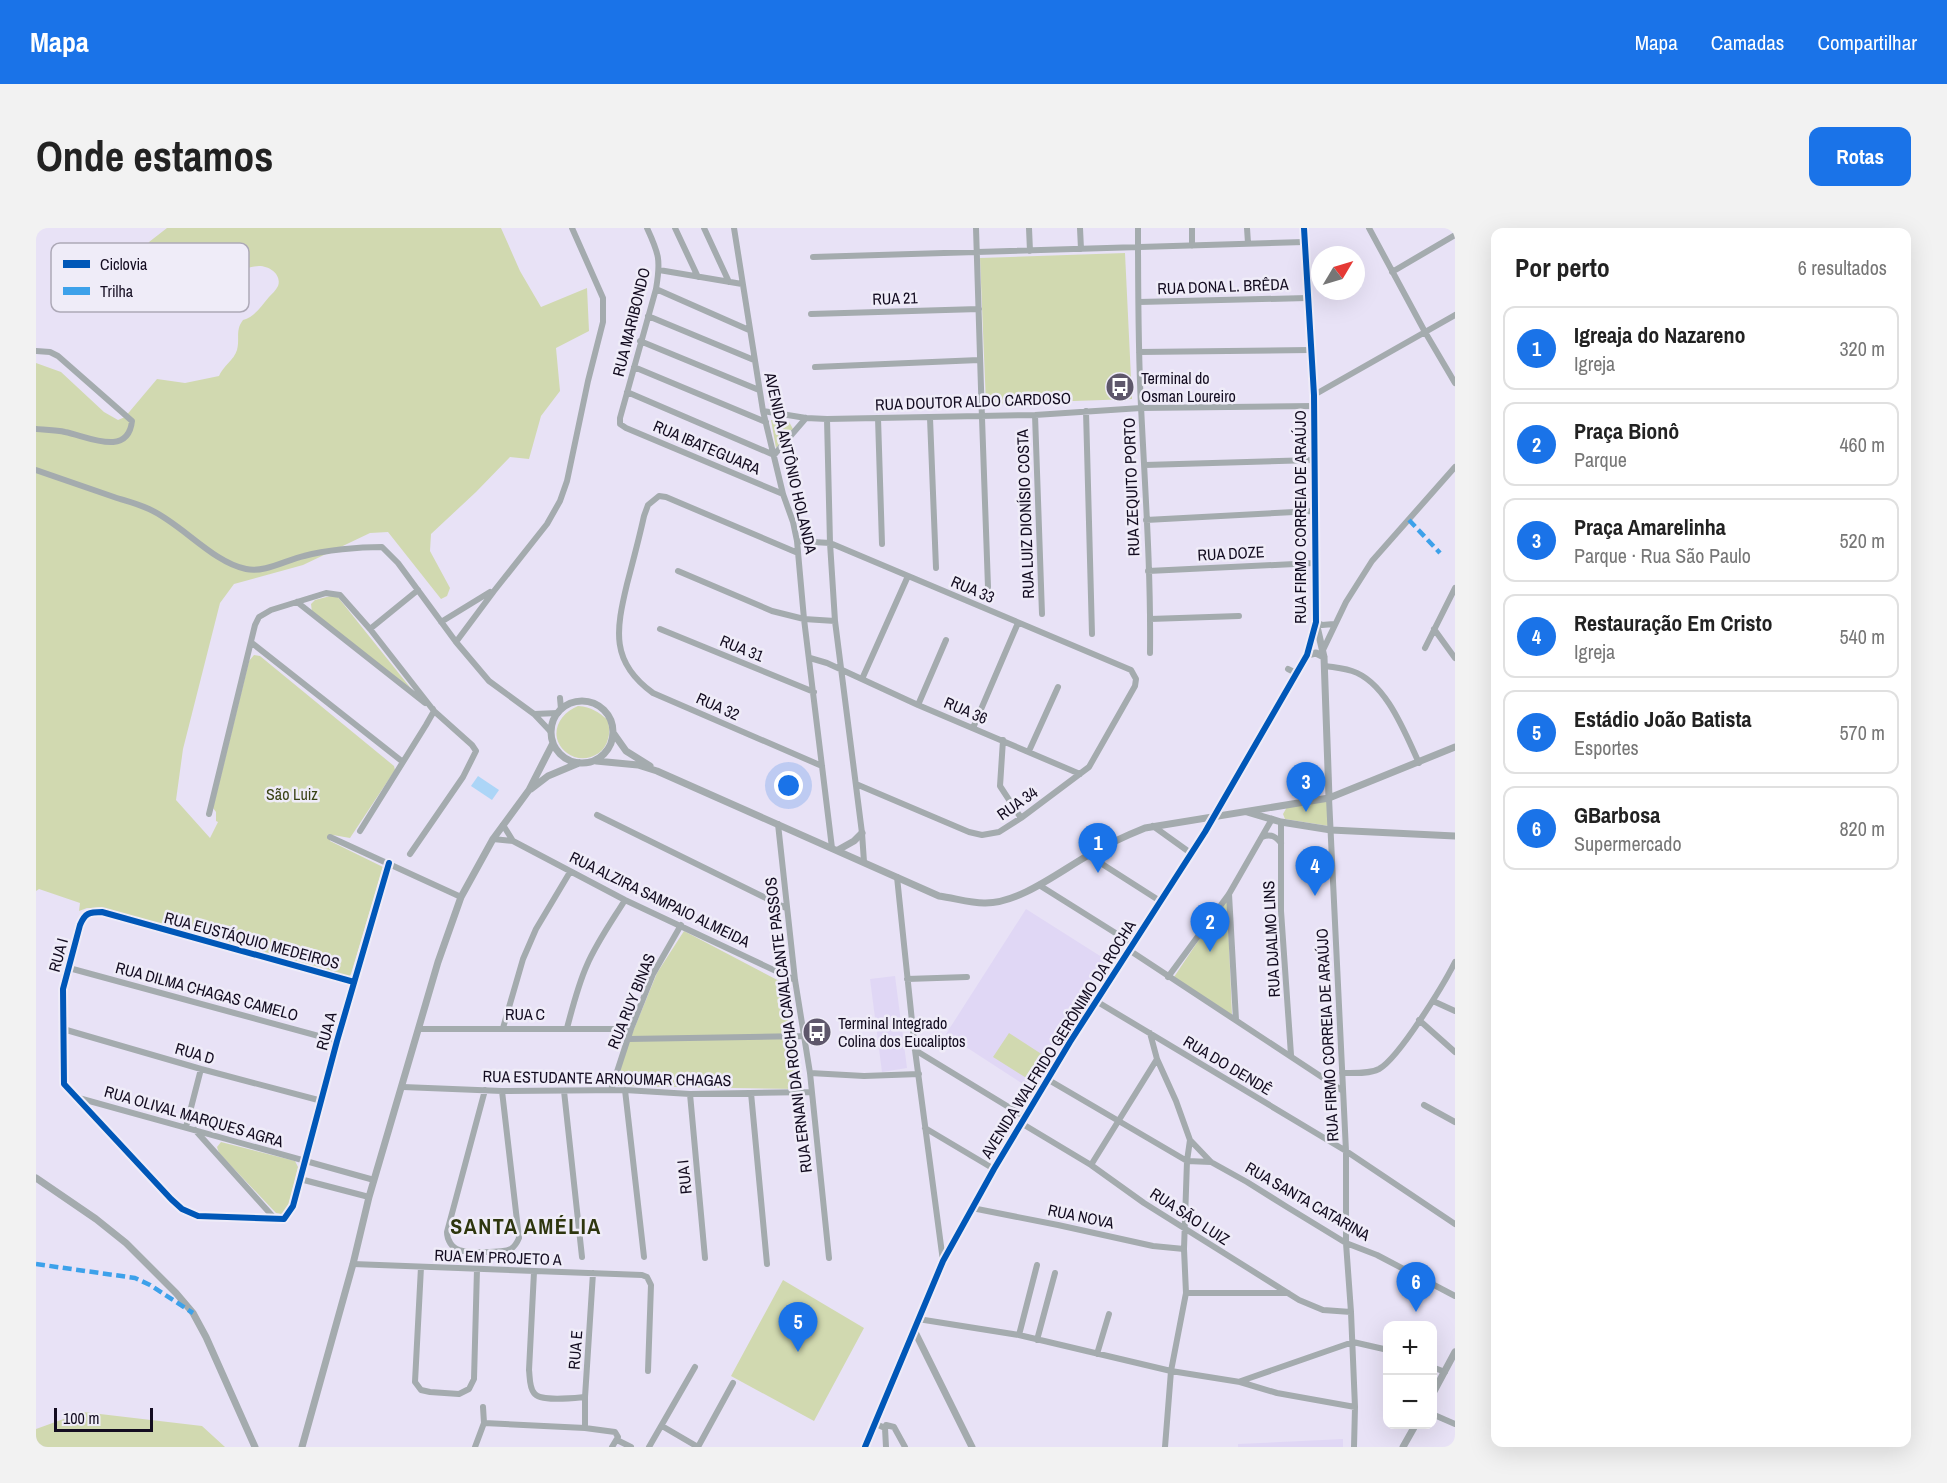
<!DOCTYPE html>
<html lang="pt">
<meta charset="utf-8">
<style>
:root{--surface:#fff;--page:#f2f2f2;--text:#222;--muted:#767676;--line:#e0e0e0;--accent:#1a73e8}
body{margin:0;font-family:"Archivo Narrow",sans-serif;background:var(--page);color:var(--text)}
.controls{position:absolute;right:18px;bottom:18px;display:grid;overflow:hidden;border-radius:12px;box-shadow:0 6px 24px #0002}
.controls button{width:54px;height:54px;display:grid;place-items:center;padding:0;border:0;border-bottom:2px solid var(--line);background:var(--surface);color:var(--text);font:30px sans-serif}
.compass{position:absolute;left:1275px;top:18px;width:54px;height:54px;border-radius:50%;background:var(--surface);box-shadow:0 6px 24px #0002;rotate:52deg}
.scale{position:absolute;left:18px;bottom:15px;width:99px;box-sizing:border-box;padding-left:6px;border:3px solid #130c20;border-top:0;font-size:16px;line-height:21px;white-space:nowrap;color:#130c20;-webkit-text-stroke:4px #efecf8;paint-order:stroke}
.you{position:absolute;left:753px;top:558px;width:21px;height:21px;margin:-15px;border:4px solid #fff;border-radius:50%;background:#1a73e8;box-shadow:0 0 0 9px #1a73e833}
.badge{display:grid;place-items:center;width:39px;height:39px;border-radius:50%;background:var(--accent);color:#fff;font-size:20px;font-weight:700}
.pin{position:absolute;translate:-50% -50px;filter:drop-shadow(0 2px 3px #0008)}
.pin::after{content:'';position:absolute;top:32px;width:21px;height:18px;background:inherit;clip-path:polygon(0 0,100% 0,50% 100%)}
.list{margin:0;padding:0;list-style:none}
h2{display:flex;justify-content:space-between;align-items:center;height:78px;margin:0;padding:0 24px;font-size:26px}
h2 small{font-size:20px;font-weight:400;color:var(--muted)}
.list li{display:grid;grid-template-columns:39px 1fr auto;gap:18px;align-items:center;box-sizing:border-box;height:84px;margin:0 12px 12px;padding:0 12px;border:2px solid var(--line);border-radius:12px}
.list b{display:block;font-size:22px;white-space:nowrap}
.list p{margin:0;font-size:20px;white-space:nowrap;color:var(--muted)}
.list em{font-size:20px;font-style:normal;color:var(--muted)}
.map{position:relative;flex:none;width:1419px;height:1219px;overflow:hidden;border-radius:12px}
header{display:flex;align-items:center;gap:36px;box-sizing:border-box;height:84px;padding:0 30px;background:var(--accent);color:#fff}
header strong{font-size:28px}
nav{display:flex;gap:33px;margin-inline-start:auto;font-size:21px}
.intro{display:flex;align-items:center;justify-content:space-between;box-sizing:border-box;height:144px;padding:0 36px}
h1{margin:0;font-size:42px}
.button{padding:15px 27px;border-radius:12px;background:var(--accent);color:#fff;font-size:21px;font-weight:700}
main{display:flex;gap:36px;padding:0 36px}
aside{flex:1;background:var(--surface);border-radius:12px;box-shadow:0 6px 24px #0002}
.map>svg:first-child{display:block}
</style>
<header>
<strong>Mapa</strong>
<nav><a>Mapa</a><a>Camadas</a><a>Compartilhar</a></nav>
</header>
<div class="intro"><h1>Onde estamos</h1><a class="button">Rotas</a></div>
<main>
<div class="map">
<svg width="1419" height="1219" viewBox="0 0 1419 1219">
<rect width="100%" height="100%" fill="#e8e2f6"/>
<path fill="#e0d7f5" d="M990,681L1072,733L993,860L910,806Z
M859,748L871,840L846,844L834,751Z
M1307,1211V1219H1202V1216Z"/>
<path fill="#d1d9b0" d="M131,0H465L484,43L505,79L551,60L553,103L520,120L524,163L505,188L493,231L474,229L440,264L395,306L394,323L414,360L411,368L405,371L352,304L334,305L267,337L198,356L184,375L147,521L140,572L174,610L182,594L180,593V584L177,580L213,433L218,427L224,428L358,538L359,542L314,610L297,607L294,609V613L347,639L315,746L312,750L59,681L51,680L43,683L44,675L3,661L0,663V135L25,144L68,184L82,192L89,189L121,151L149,155L183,148C187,138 198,132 201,122C204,111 199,102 207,92C219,89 225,78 233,69C236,66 240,62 242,58C246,47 234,38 223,38C204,39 172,58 152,53C139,49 119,36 107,29L113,14Z
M1089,25L1096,171L950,176L944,30Z
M735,192H752L757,201L740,220Z
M298,367L301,368L377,463L276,384L275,376L279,372Z
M542,478C556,479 562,484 572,492C573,498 574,505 572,511C568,529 545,536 531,525C511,509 522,486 542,478Z
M1292,573L1293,598L1249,591L1247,586L1251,579Z
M1191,670L1196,787L1138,749Z
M648,703L749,756L762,861L582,858L587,828L621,745Z
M973,805L1007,827L992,851L957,829Z
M185,914L259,933L262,939L251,983L245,986L240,985L183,925L181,919Z
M747,1052L828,1100L778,1193L695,1148Z
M47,1184L166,1198L189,1219H0V1201Z"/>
<path fill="#acd5f7" d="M442,548L463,562L456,572L435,558Z"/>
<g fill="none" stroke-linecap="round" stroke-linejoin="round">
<path stroke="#a4abae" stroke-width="6" d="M611,0C623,26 625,32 620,61L584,190V196L590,200L747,266
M639,0L662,49
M668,0L693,54
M698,0L727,183L747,266L757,294L761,313L768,391L796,620
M940,0C943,120 948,239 952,359
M993,0L994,23
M1044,0L1045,21
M1102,0C1102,59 1102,119 1105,178C1109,261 1115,343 1114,425
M1156,0V18
M1211,0L1212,15
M1333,0L1389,104L1419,155
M777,29L1268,14
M623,42L706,56
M1356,44L1419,7
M620,61L713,102
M1103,74L1271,70
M775,86L943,81
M612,88L718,132
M604,113L723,162
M0,123L14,124L22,128L96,193C92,230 51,208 29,204C20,202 9,202 0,201
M1103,124L1274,122
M598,139L730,194
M779,139L943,132
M591,164L738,227L770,190
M1278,167L1419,87
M727,183L770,190L791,191L999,187L1105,180L1278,178
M1050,183L1056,406
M999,187L1006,386
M842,190L846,316
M894,190L900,340
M791,191L794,315L799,393L826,605L828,634
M1109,237L1278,232
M0,242C26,251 52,260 78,269C90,273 102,276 113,281C145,295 176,334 210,341C229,345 250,332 268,328C289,322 323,319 346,319L362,335L420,414L453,453L498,486L515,504
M1110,292L1278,283
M761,313L794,315L1095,442L1100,451L1099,458L1053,539L985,590L963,604L946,607L933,604L820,556
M762,325L630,269L623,268L612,277L608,288C603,311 597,333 591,356C580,402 574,434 617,465L786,538
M642,343L736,383L768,391L799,393
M1112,343L1279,335
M261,374L389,475
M1114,391L1203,388
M405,394L454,364
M1280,394L1286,397L1298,396
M334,401L382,362
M624,401L778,464
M1398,401L1419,430
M420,414L458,363L511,296L524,273L531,253L552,153L567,94V70L536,0
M216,415L367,534
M1389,420L1419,360
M1287,422L1310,374L1336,333L1419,239
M774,430L791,435L882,477L1044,546
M1288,438C1298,439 1307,440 1316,443C1350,454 1369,505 1383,535
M1252,441L1260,445
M826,451L872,348
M524,470L525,481
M882,477L910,412
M498,486L522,485
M937,500L982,395
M967,512L964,558L985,590
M993,523L1022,459
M1293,570L1310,923V1015L1315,1084L1319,1179L1318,1219
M173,586L219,397L223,389L235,382L290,365L304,367L334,401L398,483L436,517L440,523L427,549L374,626
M561,587L750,680
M1245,594V683L1255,827
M742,596L759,752L774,845L793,1030
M467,597L477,613
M1117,598L1156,626
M324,603L390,497L398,483L397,481
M294,609L425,669
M1226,609C1235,605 1240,609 1245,615
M457,611L477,613L589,672L759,752
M1052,627L1124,673
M861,649L879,822L907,1033
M1003,657L1097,716
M1193,666L1200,792
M1093,722L1307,863
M33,740L301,813
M1132,749L1193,666L1236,591
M871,751L931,749
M318,754L66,684C53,684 49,685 44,697L27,761L28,856L135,971L146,981L162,988L248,991L257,978L301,813L353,635
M1060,773L1310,923L1419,996
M1397,773L1419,783
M1383,792L1419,824
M467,800L487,731L500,701L534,644
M531,800C537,778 542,757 551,737C561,714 576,693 589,672
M27,801L165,841L286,873
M384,801H595
M592,811L768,808
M879,822L989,889
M1121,831L1140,873L1154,912L1151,933L1148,1021L1150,1065L1135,1143L1129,1219
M774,845L828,848L883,846
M1306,845C1318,845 1333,846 1343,841C1363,830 1408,756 1419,734
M1011,851L1151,933L1175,934
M367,859L466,863L589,862L654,866L775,864
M449,862L411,1004C411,1012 416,1020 423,1022C431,1025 467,1025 475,1021C479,1018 481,1015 483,1010L466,863
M575,862L595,801L617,746L645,697
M589,862L608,1029
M528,863L546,1029
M715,865L731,1036
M654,866L669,1030
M39,869L338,952
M1388,877L1419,894
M985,895L1055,937L1108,975L1263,1072L1287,1082L1315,1084
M150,899L165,841
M889,900L958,941
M159,902L240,992
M1154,912L1175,934L1211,954L1251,979L1310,1015L1341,1027L1419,1068
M1055,937L1121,831L1114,805
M264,951L333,969
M936,980L1022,997L1117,1018L1148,1021
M317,1036L606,1047L611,1049L615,1057L612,1143
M385,1039L379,1154L385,1162L394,1164L423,1166L433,1161L438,1151L441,1041
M498,1044L493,1142C494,1149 493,1159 498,1165C504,1174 538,1170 549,1169
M1150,1065H1252
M882,1091L983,1107L1135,1143L1204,1154L1241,1165L1319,1179
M983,1107L1001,1037
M1001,1112L1019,1045
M1061,1126L1073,1086
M1396,1139L1409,1144
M1205,1153L1317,1114L1352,1122
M1396,1186L1419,1196
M448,1195L549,1200L579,1204L582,1209L576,1219
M840,1196L849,1200L850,1197L858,1199L869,1219
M626,1198L662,1219
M549,1200V1169L557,1045
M849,1200L850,1219
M581,1212L595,1219
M439,1219L448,1195L447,1179
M613,1219L659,1139
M662,1219L697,1155
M829,1219L878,1102"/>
<path stroke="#a4abae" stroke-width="7" d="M1280,394L1288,429L1293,570
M1271,427L1280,425L1288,429
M515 504a31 31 0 1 1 62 0a31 31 0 1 1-62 0Z
M578,506L590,523L614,538
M560,533L602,537L621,543L903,668C918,670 934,675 948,675C982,676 1023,644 1051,628C1070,617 1089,608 1109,600L1293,570L1419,519
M495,561L512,548L543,535
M1211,584L1245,594L1295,602L1419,608
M802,622L818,613L826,605
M0,950L60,991L90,1015L140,1065L157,1085L170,1109L219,1219
M1396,1167L1419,1124
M266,1219L317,1036L333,969L402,734L425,669L457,611L493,562L517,515
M936,1219L878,1102L907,1033L958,941L1034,814L1169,604L1271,427L1280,394L1278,167L1268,0
M1367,1219L1380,1196"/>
<path stroke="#3da1ea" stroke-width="4.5" stroke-dasharray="9 4.5" stroke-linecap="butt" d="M1373,292L1404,325
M0,1036L99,1050L114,1057L157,1085"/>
<g stroke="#efecf8" stroke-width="10">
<path id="cycleway" d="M318,754L66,684C53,684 49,685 44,697L27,761L28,856L135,971L146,981L162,988L248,991L257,978L301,813L353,635
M829,1219L907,1033L958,941L1034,814L1169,604L1271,427L1280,394L1278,167L1268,0"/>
</g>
<use href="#cycleway" stroke="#0057b8" stroke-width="6"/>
</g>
<defs>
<g id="bus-disc" transform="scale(1.5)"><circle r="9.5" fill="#5e576b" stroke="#efecf8"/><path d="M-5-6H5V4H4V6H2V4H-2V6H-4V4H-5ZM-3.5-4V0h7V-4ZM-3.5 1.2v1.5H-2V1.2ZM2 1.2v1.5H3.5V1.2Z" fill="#fff"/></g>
</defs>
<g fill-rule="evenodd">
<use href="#bus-disc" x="1084" y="159"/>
<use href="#bus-disc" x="781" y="804"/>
</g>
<g text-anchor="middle" stroke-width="5" stroke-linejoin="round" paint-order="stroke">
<g font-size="16" fill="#130c20" stroke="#efecf8">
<text transform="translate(1187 58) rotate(-2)" y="6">RUA DONA L. BRÊDA</text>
<text transform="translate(859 70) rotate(-2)" y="6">RUA 21</text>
<text transform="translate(595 94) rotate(-76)" y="6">RUA MARIBONDO</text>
<text transform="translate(937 173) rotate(-2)" y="6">RUA DOUTOR ALDO CARDOSO</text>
<text transform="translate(671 219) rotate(23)" y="6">RUA IBATEGUARA</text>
<text transform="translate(755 235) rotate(77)" y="6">AVENIDA ANTÔNIO HOLANDA</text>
<text transform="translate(1095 259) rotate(-92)" y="6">RUA ZEQUITO PORTO</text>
<text transform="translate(989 286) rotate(-92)" y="6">RUA LUIZ DIONÍSIO COSTA</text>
<text transform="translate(1264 289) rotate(-90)" y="6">RUA FIRMO CORREIA DE ARAÚJO</text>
<text transform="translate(1195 325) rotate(-3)" y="6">RUA DOZE</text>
<text transform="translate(937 361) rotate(23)" y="6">RUA 33</text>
<text transform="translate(706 420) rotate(22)" y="6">RUA 31</text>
<text transform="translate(682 478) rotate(24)" y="6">RUA 32</text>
<text transform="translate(930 482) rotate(23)" y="6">RUA 36</text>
<text transform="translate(981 575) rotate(-35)" y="6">RUA 34</text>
<text transform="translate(624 671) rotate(26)" y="6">RUA ALZIRA SAMPAIO ALMEIDA</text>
<text transform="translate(1235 711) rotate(-93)" y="6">RUA DJALMO LINS</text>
<text transform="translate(216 712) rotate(15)" y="6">RUA EUSTÁQUIO MEDEIROS</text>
<text transform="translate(22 727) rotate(-75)" y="6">RUA I</text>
<text transform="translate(171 763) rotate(15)" y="6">RUA DILMA CHAGAS CAMELO</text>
<text transform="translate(595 773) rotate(-68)" y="6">RUA RUY BINAS</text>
<text x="489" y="792">RUA C</text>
<text transform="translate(752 797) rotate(-97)" y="6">RUA ERNANI DA ROCHA CAVALCANTE PASSOS</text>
<text transform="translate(290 803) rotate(-75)" y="6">RUA A</text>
<text transform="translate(1291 807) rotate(-93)" y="6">RUA FIRMO CORREIA DE ARAÚJO</text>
<text transform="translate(1022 811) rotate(-58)" y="6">AVENIDA WALFRIDO GERÔNIMO DA ROCHA</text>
<text transform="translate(159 825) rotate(16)" y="6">RUA D</text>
<text transform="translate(1192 837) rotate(31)" y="6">RUA DO DENDÊ</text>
<text transform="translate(571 850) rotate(1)" y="6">RUA ESTUDANTE ARNOUMAR CHAGAS</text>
<text transform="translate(158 888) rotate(16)" y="6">RUA OLIVAL MARQUES AGRA</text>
<text transform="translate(648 949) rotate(-96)" y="6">RUA I</text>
<text transform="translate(1272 973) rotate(30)" y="6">RUA SANTA CATARINA</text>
<text transform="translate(1045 988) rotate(12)" y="6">RUA NOVA</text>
<text transform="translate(1154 988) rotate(33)" y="6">RUA SÃO LUIZ</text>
<text transform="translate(462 1029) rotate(2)" y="6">RUA EM PROJETO A</text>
<text transform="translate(539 1122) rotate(-86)" y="6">RUA E</text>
</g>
<g font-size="16" fill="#130c20" stroke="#efecf8" text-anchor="start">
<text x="1105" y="156">Terminal do<tspan x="1105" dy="18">Osman Loureiro</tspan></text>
<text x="802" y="801">Terminal Integrado<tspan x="802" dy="18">Colina dos Eucaliptos</tspan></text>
</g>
<g font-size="16" fill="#394214" stroke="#efecf8">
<text x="256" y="572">São Luiz</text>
</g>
<g font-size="22" font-weight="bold" letter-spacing="1.5" fill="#2e360e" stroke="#efecf8">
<text x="490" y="1006">SANTA AMÉLIA</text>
</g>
</g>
<rect x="15" y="15" width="198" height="69" rx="9" fill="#efecf8" stroke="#ada9b7" stroke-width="1.5"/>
<rect x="27" y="32" width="27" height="8" fill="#0057b8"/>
<rect x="27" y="59" width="27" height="8" fill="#3da1ea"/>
<g font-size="16" fill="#130c20">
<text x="64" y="42">Ciclovia</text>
<text x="64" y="69">Trilha</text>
</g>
</svg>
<div class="controls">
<button>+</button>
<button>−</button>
</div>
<svg class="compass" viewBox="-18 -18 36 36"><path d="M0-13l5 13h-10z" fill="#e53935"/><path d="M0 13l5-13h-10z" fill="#767676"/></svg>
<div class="scale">100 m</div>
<div class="you"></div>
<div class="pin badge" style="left:1062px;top:645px">1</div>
<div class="pin badge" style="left:1174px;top:724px">2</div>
<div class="pin badge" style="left:1270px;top:584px">3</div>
<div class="pin badge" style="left:1279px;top:668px">4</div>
<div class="pin badge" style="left:762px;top:1124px">5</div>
<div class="pin badge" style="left:1380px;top:1084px">6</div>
</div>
<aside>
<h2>Por perto<small>6 resultados</small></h2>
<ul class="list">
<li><span class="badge">1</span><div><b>Igreaja do Nazareno</b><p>Igreja</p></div><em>320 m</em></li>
<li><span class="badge">2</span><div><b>Praça Bionô</b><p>Parque</p></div><em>460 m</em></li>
<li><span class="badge">3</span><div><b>Praça Amarelinha</b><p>Parque · Rua São Paulo</p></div><em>520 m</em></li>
<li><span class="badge">4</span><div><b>Restauração Em Cristo</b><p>Igreja</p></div><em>540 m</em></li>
<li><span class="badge">5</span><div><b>Estádio João Batista</b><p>Esportes</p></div><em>570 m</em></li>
<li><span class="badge">6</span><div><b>GBarbosa</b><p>Supermercado</p></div><em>820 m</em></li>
</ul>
</aside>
</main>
